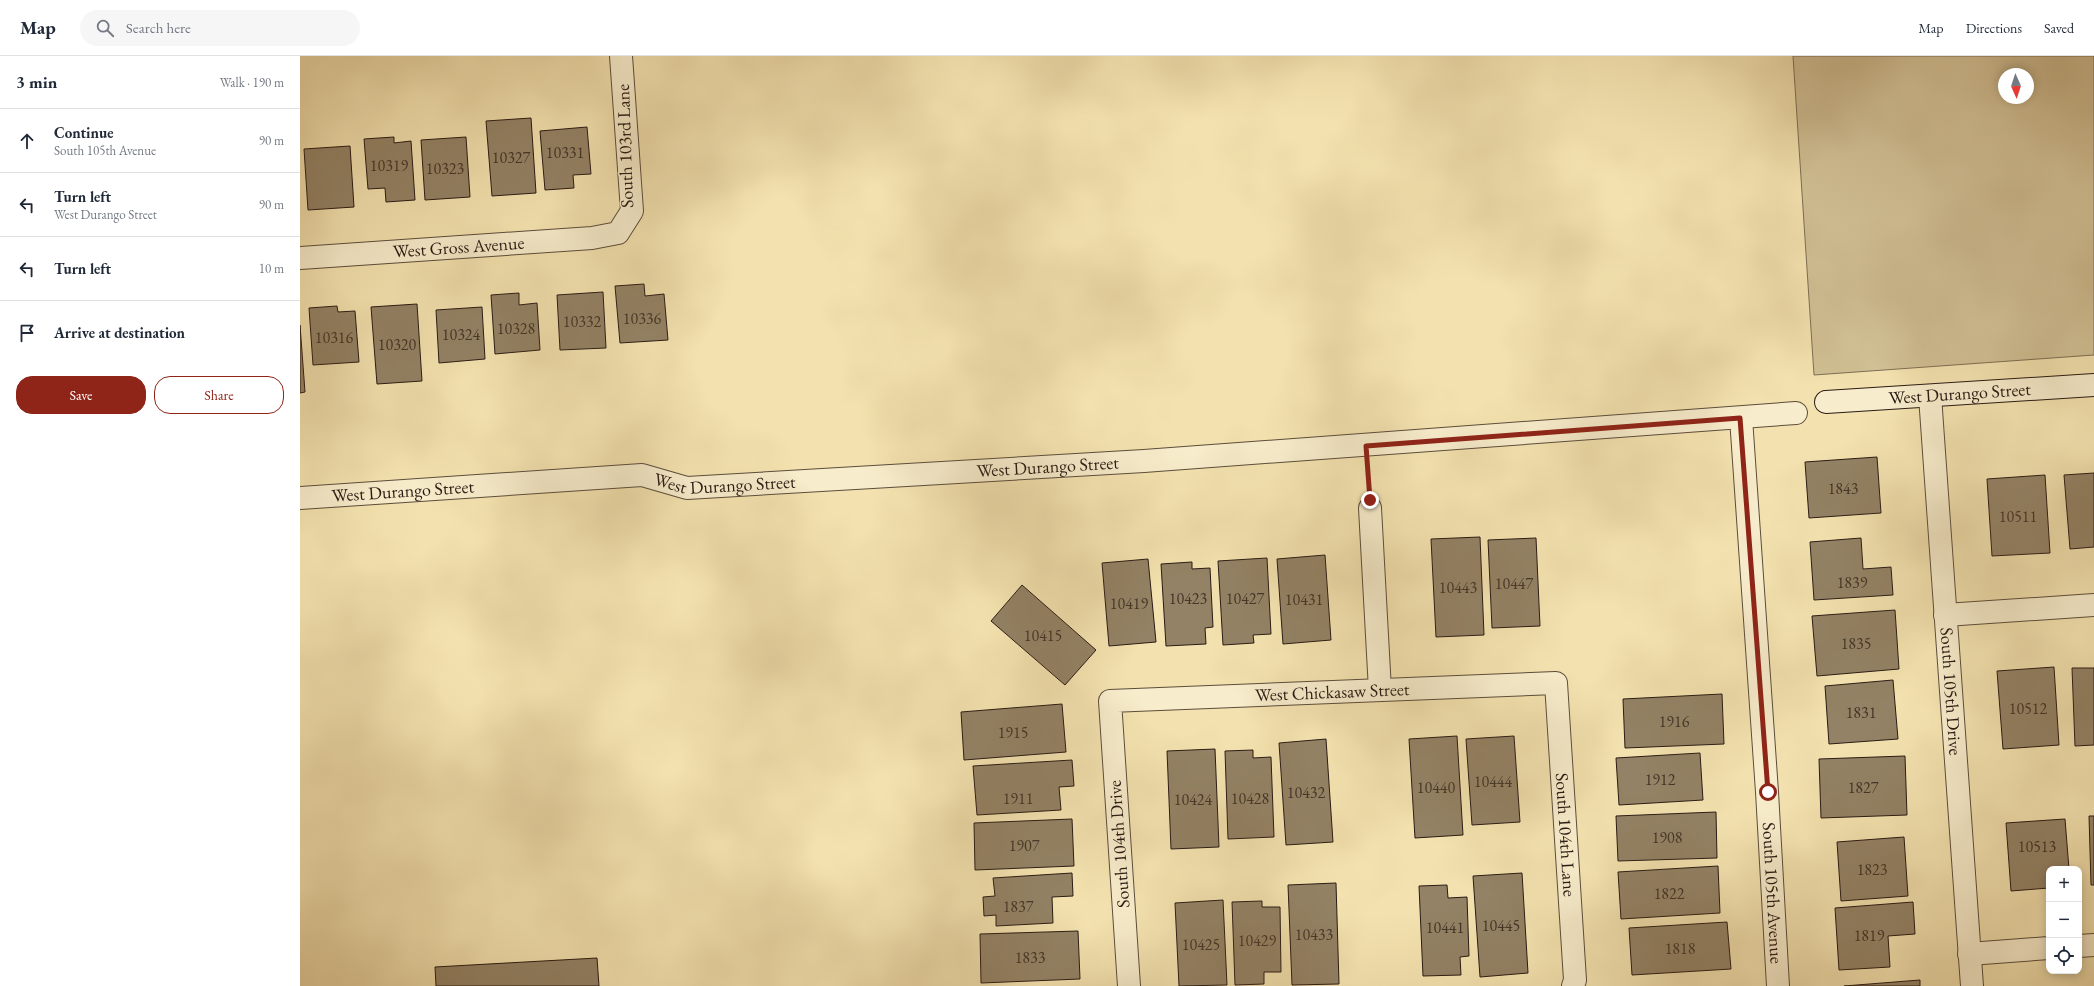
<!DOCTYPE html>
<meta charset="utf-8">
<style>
:root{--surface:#fff;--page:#f6f6f7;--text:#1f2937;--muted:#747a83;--line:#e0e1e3;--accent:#8f2418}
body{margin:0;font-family:"EB Garamond",serif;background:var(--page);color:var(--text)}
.controls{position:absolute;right:12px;bottom:12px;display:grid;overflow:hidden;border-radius:8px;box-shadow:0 2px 10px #0003}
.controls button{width:36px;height:36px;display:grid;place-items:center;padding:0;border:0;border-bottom:1px solid var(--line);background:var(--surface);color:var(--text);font:20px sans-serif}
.compass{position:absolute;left:1698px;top:12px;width:36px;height:36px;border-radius:50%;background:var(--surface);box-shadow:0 2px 10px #0003;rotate:177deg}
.stop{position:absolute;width:12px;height:12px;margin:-9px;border:3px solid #8f2418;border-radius:50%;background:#fff}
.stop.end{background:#8f2418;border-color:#fff;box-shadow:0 1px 4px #0008}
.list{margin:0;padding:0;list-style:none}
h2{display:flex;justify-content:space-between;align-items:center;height:52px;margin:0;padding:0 16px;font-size:17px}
h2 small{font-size:13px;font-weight:400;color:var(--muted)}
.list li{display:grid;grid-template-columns:26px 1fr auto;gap:12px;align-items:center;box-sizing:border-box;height:64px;padding:0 16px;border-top:1px solid var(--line)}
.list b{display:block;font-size:15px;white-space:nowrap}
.list p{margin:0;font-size:13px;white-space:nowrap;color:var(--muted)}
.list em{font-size:13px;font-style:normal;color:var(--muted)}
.actions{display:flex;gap:8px;padding:12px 16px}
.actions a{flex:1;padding:9px 0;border:1px solid var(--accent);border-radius:16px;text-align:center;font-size:14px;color:var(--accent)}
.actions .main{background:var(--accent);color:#fff}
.icon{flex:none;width:22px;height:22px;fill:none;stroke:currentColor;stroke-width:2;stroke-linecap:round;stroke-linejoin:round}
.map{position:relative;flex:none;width:1794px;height:930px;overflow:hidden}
header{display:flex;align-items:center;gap:24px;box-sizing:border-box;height:56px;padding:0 20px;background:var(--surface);border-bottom:1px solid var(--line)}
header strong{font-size:19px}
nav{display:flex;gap:22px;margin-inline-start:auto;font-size:14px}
.search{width:280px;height:36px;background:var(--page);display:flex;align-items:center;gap:10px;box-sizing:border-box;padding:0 14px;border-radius:22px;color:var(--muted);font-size:15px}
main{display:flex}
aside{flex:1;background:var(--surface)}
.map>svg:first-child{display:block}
</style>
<header>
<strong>Map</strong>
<div class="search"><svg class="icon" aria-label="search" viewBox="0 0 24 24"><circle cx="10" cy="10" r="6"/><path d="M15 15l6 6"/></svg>Search here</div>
<nav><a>Map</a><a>Directions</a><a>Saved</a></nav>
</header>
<main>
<aside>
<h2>3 min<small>Walk · 190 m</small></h2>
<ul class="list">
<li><svg class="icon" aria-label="ahead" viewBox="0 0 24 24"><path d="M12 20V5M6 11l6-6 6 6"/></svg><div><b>Continue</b><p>South 105th Avenue</p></div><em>90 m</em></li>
<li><svg class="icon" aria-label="left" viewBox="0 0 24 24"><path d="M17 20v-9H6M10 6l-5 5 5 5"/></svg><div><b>Turn left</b><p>West Durango Street</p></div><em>90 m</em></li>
<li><svg class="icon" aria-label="left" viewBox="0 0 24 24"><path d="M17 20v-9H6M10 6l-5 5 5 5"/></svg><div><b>Turn left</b></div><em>10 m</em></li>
<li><svg class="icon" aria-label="arrive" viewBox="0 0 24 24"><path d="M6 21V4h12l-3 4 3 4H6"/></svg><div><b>Arrive at destination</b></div></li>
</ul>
<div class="actions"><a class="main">Save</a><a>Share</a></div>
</aside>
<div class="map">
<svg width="1794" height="930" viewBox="0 0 1794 930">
<rect width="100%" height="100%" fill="#f3e2af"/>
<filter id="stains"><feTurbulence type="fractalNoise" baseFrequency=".005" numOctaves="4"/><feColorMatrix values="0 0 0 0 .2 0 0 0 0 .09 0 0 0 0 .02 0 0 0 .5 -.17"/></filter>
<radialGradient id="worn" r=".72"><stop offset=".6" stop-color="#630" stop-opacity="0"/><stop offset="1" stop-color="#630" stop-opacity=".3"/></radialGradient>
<path fill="#d1c095" stroke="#7e6e54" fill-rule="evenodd" d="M1493,0H1794V299L1514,319ZM1704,18H1728V42H1704Z"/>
<path fill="#938265" stroke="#2a1b14" d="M231,62L236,137L192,140L186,65Z
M287,71L291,118L273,119L274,132L245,134L240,75Z
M94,81V87L111,85L115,144L86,146L85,132L68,133L64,83Z
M166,81L170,141L125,144L121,84Z
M50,90L54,151L8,154L4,93Z
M344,228L345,240L364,238L368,284L320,287L315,230Z
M303,236L306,292L260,294L257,239Z
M219,237V249L237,247L240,294L195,298L191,239Z
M117,248L122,325L77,328L71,251Z
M37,250L38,256L55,255L59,306L13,309L9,252Z
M182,251L185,303L139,307L136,254Z
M0,269L5,336L0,337Z
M1577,401L1581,457L1509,462L1505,406Z
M1794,417V491L1770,493L1764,419Z
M1745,419L1750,497L1692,500L1687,423Z
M1180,481L1184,579L1136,581L1131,483Z
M1236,482L1240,570L1192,572L1188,484Z
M1561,482L1563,513L1591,511L1593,539L1514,544L1510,486Z
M1025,499L1031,584L983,588L977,503Z
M967,502L971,578L953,579L954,587L923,589L918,505Z
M848,503L856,586L809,590L802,507Z
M892,506V513L910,512L913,571L905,572L906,588L866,590L861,508Z
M722,529L796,594L765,629L691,565Z
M1595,554L1599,613L1517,620L1512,560Z
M1754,611L1759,689L1703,693L1697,615Z
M1772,612H1794V689L1775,690Z
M1593,624L1598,683L1529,688L1525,630Z
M1422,638L1424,688L1325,692L1323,643Z
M762,648L766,696L664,704L661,656Z
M1157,680L1163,779L1115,782L1109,683Z
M1214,680L1220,766L1172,769L1166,683Z
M1026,683L1033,786L986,789L979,687Z
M915,693L919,791L871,793L867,695Z
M953,694V702L971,701L974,781L928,783L925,695Z
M1400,697L1403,744L1319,749L1316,702Z
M1605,700L1607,759L1521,762L1519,703Z
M772,704L774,730L759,731L761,754L677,759L673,710Z
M1416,756L1417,802L1318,805L1316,760Z
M1789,760H1794V829H1791Z
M772,763L774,810L675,814L674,767Z
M1765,763L1769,813H1749V832L1711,835L1706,767Z
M1604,781L1608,840L1541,845L1537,786Z
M1418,810L1420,857L1321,863L1318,816Z
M772,817L773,840L752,841L753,867L696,870V859L684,860L683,841L695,840L693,822Z
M1222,817L1228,917L1180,921L1173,820Z
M1036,827L1039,928L992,929L988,829Z
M1147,829L1148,842L1167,841L1169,900L1160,901L1161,919L1123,920L1119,830Z
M923,844L927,929L879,930L875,847Z
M962,845V851H980L981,916H964V928L935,929L932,846Z
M1613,846L1615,878L1588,880L1590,911L1539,914L1535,852Z
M1427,866L1431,913L1332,919L1329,872Z
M778,875L780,923L681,927L680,878Z
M297,902L299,930H136L135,911Z
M1620,924V930H1544Z"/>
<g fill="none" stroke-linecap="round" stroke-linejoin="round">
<g stroke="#5c4d3b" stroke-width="24">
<g id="street">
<path id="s1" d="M0,202L292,182L318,177L332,155L321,0"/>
<path id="s2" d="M1630,340L1672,930"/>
<path id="s3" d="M1441,362L1467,736L1478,930"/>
<path id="s4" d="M0,442L342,419L387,432L844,405L1496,357"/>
<path d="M1070,452L1080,634"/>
<path d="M1645,559L1794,549"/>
<path d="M1779,890L1794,889"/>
<path d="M1669,898L1749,892"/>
<path id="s5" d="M829,930L810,645L1256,627L1275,924L1273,930"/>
</g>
</g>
<g stroke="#2a1b14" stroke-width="24">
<g id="secondary">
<path id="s6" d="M1526,346L1794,329"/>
</g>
</g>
<path stroke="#2a1b14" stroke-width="2.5" stroke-dasharray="3 2" stroke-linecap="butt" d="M1068,414L1069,427"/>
<use href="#street" stroke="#f7eccb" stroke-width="22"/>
<use href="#secondary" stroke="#f7eccb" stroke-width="22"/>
</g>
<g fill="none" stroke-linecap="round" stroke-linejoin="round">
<path stroke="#8f2418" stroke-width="5" d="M1070,444L1066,390L1440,362L1468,736"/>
</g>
<g text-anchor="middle" stroke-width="3" stroke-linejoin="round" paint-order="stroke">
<g font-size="16" fill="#443528">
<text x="265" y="102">10331</text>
<text x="211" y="107">10327</text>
<text x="89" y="115">10319</text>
<text x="145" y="118">10323</text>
<text x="342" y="268">10336</text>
<text x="282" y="271">10332</text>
<text x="216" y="278">10328</text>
<text x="161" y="284">10324</text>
<text x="34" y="287">10316</text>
<text x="97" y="294">10320</text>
<text x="1543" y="438">1843</text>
<text x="1718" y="466">10511</text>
<text x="1552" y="532">1839</text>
<text x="1214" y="533">10447</text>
<text x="1158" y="537">10443</text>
<text x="888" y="548">10423</text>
<text x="945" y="548">10427</text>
<text x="1004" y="549">10431</text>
<text x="829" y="553">10419</text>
<text x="743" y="585">10415</text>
<text x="1556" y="593">1835</text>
<text x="1728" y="658">10512</text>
<text x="1561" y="662">1831</text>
<text x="1374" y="671">1916</text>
<text x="713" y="682">1915</text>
<text x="1360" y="729">1912</text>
<text x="1193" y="731">10444</text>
<text x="1136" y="737">10440</text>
<text x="1563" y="737">1827</text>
<text x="1006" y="742">10432</text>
<text x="718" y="748">1911</text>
<text x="950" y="748">10428</text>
<text x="893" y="749">10424</text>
<text x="1367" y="787">1908</text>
<text x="724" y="795">1907</text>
<text x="1737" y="796">10513</text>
<text x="1572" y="819">1823</text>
<text x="1369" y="843">1822</text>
<text x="718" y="856">1837</text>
<text x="1201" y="875">10445</text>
<text x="1145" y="877">10441</text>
<text x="1014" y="884">10433</text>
<text x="1569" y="885">1819</text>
<text x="957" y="890">10429</text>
<text x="901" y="894">10425</text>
<text x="1380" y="898">1818</text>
<text x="730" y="907">1833</text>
</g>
<g font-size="18" fill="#2a1b14" stroke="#f7eccb">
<text transform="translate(325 90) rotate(-92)" y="6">South 103rd Lane</text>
<text dy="6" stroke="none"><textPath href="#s1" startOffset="159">West Gross Avenue</textPath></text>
<text dy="6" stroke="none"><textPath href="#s6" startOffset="134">West Durango Street</textPath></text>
<text dy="6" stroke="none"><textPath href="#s4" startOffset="751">West Durango Street</textPath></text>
<text dy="6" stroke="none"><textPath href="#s4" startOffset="427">West Durango Street</textPath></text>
<text dy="6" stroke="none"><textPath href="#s4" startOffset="103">West Durango Street</textPath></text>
<text dy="6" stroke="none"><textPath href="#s2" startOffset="296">South 105th Drive</textPath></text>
<text dy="6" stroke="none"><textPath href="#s5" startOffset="508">West Chickasaw Street</textPath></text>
<text dy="6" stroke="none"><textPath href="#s5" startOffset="884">South 104th Lane</textPath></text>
<text transform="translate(819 788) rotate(-94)" y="6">South 104th Drive</text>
<text dy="6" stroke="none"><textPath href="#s3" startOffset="476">South 105th Avenue</textPath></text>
</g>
</g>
<rect width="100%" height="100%" filter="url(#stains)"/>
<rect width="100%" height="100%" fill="url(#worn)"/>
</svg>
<div class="controls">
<button>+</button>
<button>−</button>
<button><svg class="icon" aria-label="locate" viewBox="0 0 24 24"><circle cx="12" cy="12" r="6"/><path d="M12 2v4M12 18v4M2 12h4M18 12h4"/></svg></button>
</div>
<svg class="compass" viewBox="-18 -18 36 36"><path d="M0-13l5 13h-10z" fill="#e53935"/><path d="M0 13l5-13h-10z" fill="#747a83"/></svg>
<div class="stop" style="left:1468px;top:736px"></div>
<div class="stop end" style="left:1070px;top:444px"></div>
</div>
</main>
